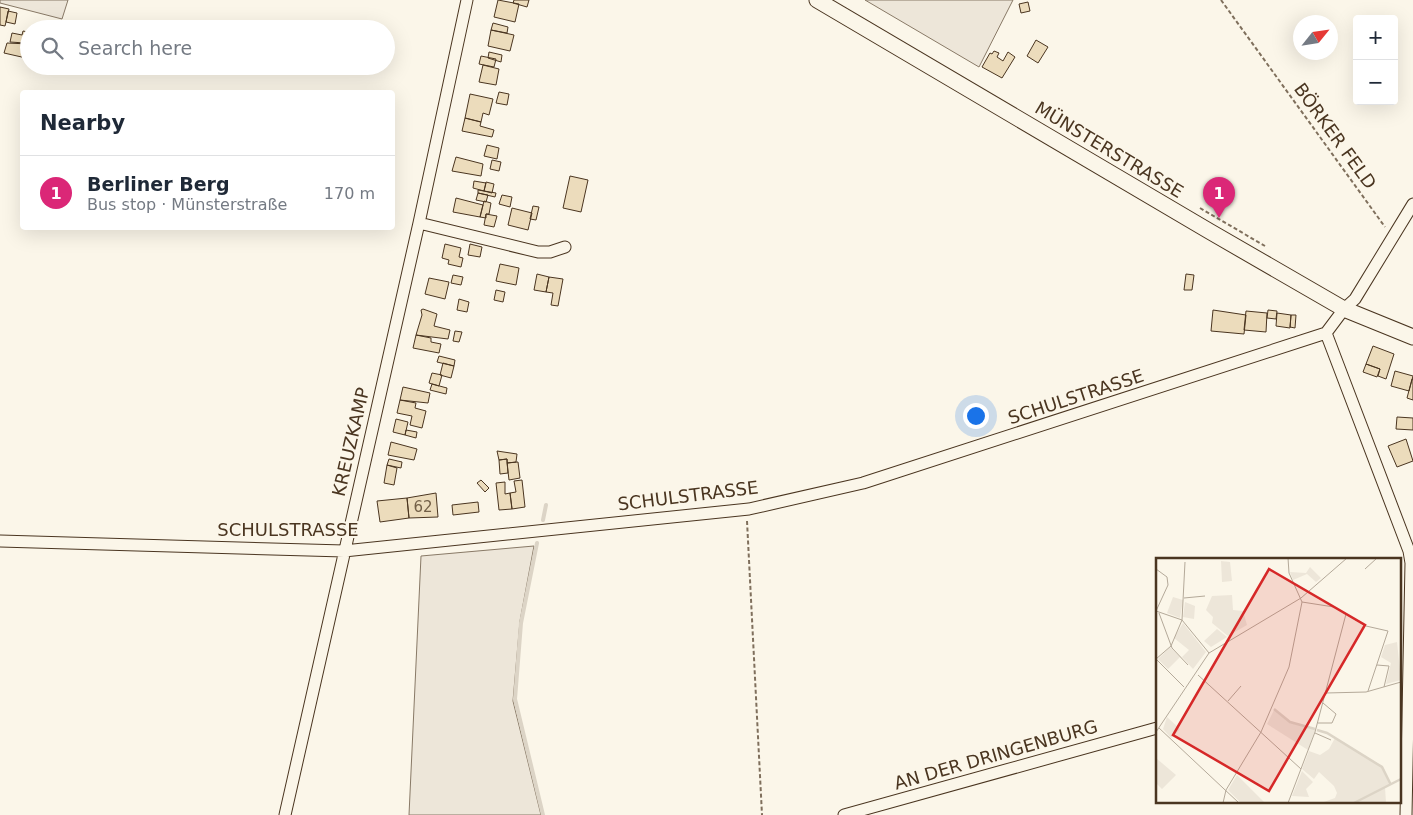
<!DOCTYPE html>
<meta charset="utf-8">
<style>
:root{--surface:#fff;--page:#f2f2f3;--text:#1f2937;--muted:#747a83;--line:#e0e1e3;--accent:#db2777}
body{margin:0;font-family:"DejaVu Sans",sans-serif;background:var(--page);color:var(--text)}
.controls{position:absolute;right:15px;top:15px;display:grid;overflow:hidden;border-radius:5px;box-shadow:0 5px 20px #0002}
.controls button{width:45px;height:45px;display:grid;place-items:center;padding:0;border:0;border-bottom:1px solid var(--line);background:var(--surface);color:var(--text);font:25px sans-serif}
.compass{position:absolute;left:1293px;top:15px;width:45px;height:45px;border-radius:50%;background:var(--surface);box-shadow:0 5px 20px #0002;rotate:60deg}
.you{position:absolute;left:975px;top:415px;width:18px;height:18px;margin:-12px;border:4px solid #fff;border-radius:50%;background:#1a73e8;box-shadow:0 0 0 8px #1a73e833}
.badge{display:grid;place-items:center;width:32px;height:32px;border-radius:50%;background:var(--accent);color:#fff;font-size:16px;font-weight:700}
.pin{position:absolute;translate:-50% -41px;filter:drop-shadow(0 1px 2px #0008)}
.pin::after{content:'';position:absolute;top:26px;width:18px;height:15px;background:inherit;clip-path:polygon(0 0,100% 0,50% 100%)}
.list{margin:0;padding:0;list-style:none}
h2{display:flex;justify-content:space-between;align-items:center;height:65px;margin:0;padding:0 20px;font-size:21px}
h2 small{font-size:16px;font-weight:400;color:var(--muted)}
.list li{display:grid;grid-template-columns:32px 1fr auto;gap:15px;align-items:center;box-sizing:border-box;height:75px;padding:0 20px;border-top:1px solid var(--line)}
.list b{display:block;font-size:19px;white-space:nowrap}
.list p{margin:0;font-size:16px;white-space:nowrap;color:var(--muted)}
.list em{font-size:16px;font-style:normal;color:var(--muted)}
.icon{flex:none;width:28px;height:28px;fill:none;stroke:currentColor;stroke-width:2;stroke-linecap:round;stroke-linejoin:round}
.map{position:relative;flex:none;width:1413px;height:815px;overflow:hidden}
.search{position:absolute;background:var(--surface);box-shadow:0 5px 20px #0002;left:20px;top:20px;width:375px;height:55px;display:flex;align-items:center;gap:12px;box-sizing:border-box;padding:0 18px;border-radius:28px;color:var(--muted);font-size:19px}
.panel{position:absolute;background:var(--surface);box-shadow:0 5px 20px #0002;left:20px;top:90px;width:375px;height:140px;border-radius:5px}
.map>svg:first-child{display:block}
</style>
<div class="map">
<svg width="1413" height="815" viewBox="0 0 1413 815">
<rect width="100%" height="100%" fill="#fbf6e9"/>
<path fill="#ede6d9" stroke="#887966" d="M0,0H68L62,19L0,3Z
M865,0H1013L979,67Z
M534,546L520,621L513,701L541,815H409L421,556Z"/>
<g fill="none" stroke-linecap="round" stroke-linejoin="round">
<path stroke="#dcd4c6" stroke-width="4" d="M543,520L546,505
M537,543L521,623L515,699L543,815"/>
</g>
<path fill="#ecdcbc" stroke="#4a3520" d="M498,0L519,4L515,22L494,17Z
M514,0H529L527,7L513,3Z
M1028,2L1030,11L1021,13L1019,4Z
M0,7L9,9L5,26L0,25Z
M8,11L17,13L15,24L6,22Z
M493,23L508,27L507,33L491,30Z
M491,30L514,35L510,51L488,46Z
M23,31L28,32L25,43L10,42L12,33L22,35Z
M1036,40L1048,47L1038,63L1027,56Z
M7,43L29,44L26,58L4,53Z
M994,51L999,53L997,57L1003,61L1008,52L1015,57L1002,78L982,67L990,53L992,54Z
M489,52L502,55L501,62L488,58Z
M481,56L496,59L494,67L479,64Z
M483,65L499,69L496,85L479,82Z
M499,92L509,94L507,105L496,103Z
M470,94L493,99L489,115L483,113L481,122L465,118Z
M465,118L481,122L480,126L494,130L492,137L462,131Z
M487,145L499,148L497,159L484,156Z
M456,157L483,164L481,176L452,171Z
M492,160L501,162L499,171L490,169Z
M570,176L588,180L581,212L563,208Z
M474,181L486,183L484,191L473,188Z
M486,182L494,184L492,193L484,191Z
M478,190L496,193L495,197L478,193Z
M478,193L488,195L486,202L476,200Z
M502,195L512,197L510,207L499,204Z
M456,198L483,205L480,217L453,212Z
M484,201L491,203L489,214H486V218L480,217Z
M533,206L539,207L536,220L530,219Z
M512,208L532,213L528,230L508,225Z
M486,214L497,216L494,227L484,225Z
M445,244L461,248L459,257L463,258L461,267L448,264L449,260L442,258Z
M470,244L482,247L480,257L468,255Z
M500,264L519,268L516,285L496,281Z
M537,274L549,277L546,292L534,290Z
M1186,274L1194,275L1192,290H1184Z
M453,275L463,277L461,285L451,283Z
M549,277L563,279L558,306L551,305L553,293L546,292Z
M429,278L449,282L445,299L425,294Z
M496,290L505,292L503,302L494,300Z
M459,299L469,302L467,312L457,310Z
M423,309L437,314L434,326L450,330L448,339L416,335L422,315L421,310Z
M1213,310L1246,315L1244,334L1211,331Z
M1268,310L1277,311L1276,319L1267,318Z
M1246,311L1267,313L1266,332L1244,330Z
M1277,313L1291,315L1290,328L1276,326Z
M1291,315H1296L1295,328L1290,327Z
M455,331L462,332L459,342L453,341Z
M416,335L431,338V342L441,344L439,353L413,348Z
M1373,346L1394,354L1386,379L1378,376L1380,369L1366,364Z
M439,356L455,360L454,366L437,362Z
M443,363L454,366L451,378L440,375Z
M1366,364L1380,369L1377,377L1363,372Z
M1395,371L1413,376L1409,391L1391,386Z
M432,373L442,375L439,386L429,383Z
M1412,379H1413V400L1407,398Z
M432,384L447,388L446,394L430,390Z
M403,387L430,393L428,403L400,400Z
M400,400L416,403L415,408L426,411L422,428L410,425L412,416L397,413Z
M1397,417L1413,418V430L1396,429Z
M396,419L408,422L405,435L393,432Z
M406,430L417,432L416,438L405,435Z
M1406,439L1413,461L1397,467L1388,446Z
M391,442L417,449L414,460L388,455Z
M497,451L517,454L516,462L507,463V459L499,460Z
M389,459L402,462L401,468L387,465Z
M507,459L508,473L500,474L499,460Z
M518,462L520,478L509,480L507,463Z
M387,465L397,468L394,485L384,483Z
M481,480L489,488L485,492L477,483Z
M522,480L525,507L512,509L510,493L516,492L514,481Z
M505,482V494L510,493L512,509L499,510L496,483Z
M436,493L438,517L409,518L407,498Z
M407,498L409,518L380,522L377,501Z
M478,502L479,512L453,515L452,505Z"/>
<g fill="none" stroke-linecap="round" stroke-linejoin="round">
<g stroke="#4a3520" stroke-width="13">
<path id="minor" d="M419,223L538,252H550L565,247
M1326,333L1409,551L1411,563L1406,815
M0,541L344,551L749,509L863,483L1326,333L1344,309L1355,299L1413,204
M285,815L419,223L467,0
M844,815L1157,728"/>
</g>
<g stroke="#4a3520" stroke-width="17">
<path id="secondary" d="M817,0L1209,231L1344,309L1413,337"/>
</g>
<path stroke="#7f6f5c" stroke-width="2" stroke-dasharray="4 2.5" stroke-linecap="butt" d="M1221,0L1385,227
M1200,208L1265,246
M747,521L762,815"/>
<use href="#minor" stroke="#fbf6e9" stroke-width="11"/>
<use href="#secondary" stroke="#fbf6e9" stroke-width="15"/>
</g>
<g text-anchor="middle" stroke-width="4" stroke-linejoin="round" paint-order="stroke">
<g font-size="15" fill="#725f47">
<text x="423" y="512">62</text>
</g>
<g font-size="18" fill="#4a3520" stroke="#fbf6e9">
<text transform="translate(1335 136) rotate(54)" y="6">BÖRKER FELD</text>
<text transform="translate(1109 150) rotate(31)" y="6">MÜNSTERSTRASSE</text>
<text transform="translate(1076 397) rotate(-18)" y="6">SCHULSTRASSE</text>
<text transform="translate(351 442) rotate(-77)" y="6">KREUZKAMP</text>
<text transform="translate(688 496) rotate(-7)" y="6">SCHULSTRASSE</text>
<text x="288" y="536">SCHULSTRASSE</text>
<text transform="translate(996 755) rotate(-16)" y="6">AN DER DRINGENBURG</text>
</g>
</g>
<g transform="translate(1156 558)">
<rect width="245" height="245" fill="#fbf6e9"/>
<path d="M65,3L74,4L76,23L66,24ZM154,9L165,20L160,24L151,16L137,22L134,14L150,15ZM76,37L77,52L87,53L91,67L72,78L56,65L57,59L50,52L56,38ZM17,39L27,42L24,60L11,55ZM29,44L39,48L38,61L27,59ZM27,65L50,94L37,111L26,99L33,92L18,80ZM61,71L71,79L55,89L48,83ZM241,84L245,122L230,126L235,105L225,99L229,87ZM14,89L24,99L12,111L2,101ZM118,152L134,165L159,172L152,192L111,166ZM11,159L24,171L15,180L7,171ZM179,180L227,209L235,226L229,229L230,245H165L179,240L181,235L178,228L163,214L158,221L146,211L153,193L164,197L173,191ZM0,200L20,217L6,231L0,225ZM146,213L157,224L150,231L153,239L136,238ZM81,217L109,245H85L72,232Z" fill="#ede6d9"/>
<path fill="none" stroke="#dcd4c6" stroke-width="2.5" d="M118,151L134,164L159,171M161,172L171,175L226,209L235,227M198,245L245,221"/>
<path fill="none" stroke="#b4a999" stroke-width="1" d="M0,11L11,19L12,27L0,53M209,11L221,0M28,40L49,38M146,44L178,49L210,68L232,73L212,133M0,53L26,62L53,95M3,55L16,90L32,107M0,101L15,88L26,62L29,4M0,101L28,129M221,107L233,108L228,129M42,117L145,211M170,135L210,134L245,124M72,143L85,128M162,165H176L180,156L167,145M3,170L83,245M0,174L53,95L145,40L191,0M159,175L175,182M67,245L70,232L105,174L133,109L146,44L133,15L132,0M132,245L159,174L190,56"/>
<path fill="#d62828" fill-opacity="0.15" stroke="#d62828" stroke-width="2.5" d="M113,11L209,67L113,233L17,177Z"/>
<rect width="245" height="245" fill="none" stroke="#4a3520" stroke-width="2.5"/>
</g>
</svg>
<div class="controls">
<button>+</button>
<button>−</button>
</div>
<svg class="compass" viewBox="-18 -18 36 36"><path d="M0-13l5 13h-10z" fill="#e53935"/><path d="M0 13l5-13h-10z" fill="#747a83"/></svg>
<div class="you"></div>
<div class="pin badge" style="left:1219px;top:218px">1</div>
<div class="search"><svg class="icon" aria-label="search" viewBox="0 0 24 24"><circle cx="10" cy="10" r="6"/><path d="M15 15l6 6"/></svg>Search here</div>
<section class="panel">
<h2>Nearby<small></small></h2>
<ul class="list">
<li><span class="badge">1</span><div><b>Berliner Berg</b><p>Bus stop · Münsterstraße</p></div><em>170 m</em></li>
</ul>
</section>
</div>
